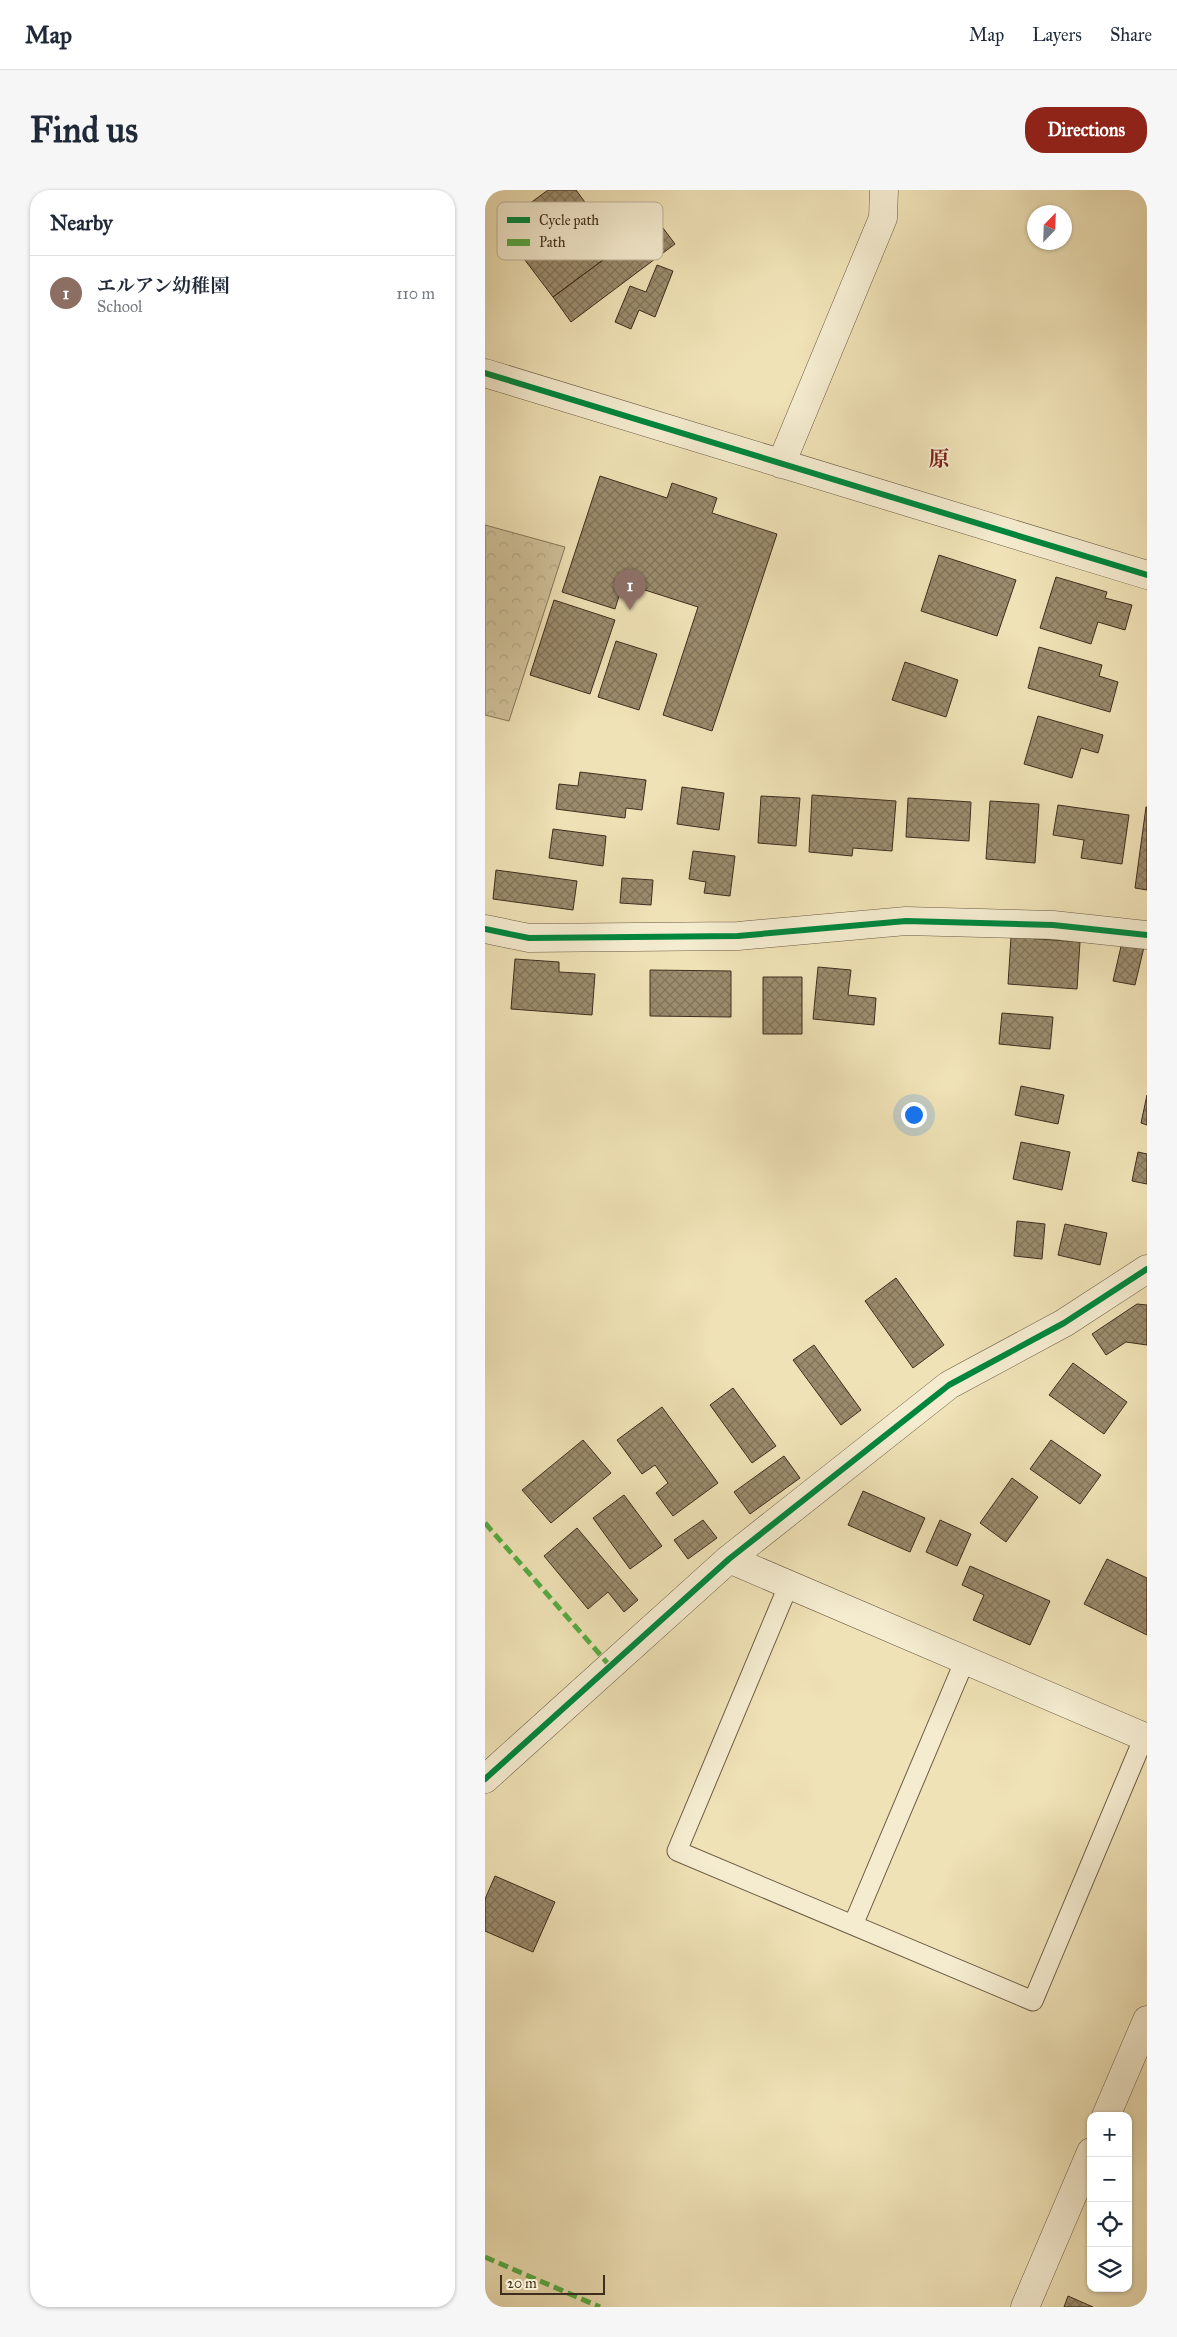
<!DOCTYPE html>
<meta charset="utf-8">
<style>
:root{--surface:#fff;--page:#f6f6f7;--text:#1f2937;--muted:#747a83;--line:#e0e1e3;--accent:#8f2418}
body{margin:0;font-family:"IM FELL Great Primer","Noto Serif JP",serif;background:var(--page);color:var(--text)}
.controls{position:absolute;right:15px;bottom:15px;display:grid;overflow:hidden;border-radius:10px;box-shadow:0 1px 4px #0004}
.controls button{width:45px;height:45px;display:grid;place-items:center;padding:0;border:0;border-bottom:1px solid var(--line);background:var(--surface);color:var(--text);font:25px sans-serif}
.compass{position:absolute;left:542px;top:15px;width:45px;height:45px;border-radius:50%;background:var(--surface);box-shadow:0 1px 4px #0004;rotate:23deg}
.scale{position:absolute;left:15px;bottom:12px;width:105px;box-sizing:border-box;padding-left:5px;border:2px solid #3f2e1e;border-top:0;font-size:14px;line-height:18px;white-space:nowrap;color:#3f2e1e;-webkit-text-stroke:4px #f5ecd0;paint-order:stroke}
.you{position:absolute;left:428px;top:924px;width:18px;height:18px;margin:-12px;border:4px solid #fff;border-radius:50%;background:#1a73e8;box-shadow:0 0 0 8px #1a73e833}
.badge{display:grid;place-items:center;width:32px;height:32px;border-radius:50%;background:var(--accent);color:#fff;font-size:16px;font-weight:700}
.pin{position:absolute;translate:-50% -41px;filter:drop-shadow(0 1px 2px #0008)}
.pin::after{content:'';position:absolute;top:26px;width:18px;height:15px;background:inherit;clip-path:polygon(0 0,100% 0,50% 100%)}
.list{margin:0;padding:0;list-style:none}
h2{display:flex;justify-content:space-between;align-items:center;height:65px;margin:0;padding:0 20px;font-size:21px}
h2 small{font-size:16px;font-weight:400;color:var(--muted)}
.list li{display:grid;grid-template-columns:32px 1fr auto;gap:15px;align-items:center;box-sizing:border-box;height:75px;padding:0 20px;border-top:1px solid var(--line)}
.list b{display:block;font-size:19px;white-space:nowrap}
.list p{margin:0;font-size:16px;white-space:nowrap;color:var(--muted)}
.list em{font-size:16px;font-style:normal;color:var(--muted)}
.icon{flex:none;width:28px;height:28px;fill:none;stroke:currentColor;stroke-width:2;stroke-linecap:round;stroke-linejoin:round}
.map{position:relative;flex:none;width:662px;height:2117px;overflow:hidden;border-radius:20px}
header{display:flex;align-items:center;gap:30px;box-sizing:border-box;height:70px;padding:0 25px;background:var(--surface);border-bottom:1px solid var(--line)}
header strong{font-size:24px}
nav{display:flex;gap:28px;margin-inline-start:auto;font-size:18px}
.intro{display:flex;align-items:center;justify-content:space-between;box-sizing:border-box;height:120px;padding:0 30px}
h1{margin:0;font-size:35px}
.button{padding:12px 22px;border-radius:20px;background:var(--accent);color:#fff;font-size:18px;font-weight:700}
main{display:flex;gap:30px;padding:0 30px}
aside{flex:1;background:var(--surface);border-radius:20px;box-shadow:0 1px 4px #0004}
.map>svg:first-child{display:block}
</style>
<header>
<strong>Map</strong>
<nav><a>Map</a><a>Layers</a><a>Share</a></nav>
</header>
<div class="intro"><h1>Find us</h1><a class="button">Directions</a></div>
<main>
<aside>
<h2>Nearby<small></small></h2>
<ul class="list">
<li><span class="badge" style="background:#8d6e63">1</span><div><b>エルアン幼稚園</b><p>School</p></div><em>110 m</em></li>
</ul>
</aside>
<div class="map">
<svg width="662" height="2117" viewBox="0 0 662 2117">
<defs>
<pattern id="park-crowns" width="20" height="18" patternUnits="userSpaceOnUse" patternTransform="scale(1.25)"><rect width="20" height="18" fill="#d1c39c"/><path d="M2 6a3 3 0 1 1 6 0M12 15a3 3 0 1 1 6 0" fill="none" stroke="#b4a886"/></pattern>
<pattern id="building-cross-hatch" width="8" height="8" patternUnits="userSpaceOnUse" patternTransform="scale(1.25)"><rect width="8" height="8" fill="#9b8c6d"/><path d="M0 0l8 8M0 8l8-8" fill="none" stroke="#807359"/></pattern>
</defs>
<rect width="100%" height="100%" fill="#efe2b6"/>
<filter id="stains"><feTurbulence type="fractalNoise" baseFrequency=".004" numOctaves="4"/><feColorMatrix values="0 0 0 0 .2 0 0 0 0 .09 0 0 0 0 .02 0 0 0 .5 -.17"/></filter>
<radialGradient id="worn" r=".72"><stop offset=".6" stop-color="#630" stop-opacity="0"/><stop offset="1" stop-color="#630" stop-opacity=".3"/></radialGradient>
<path fill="url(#park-crowns)" stroke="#88785d" d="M0,335L80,357L24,531L0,525Z"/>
<path fill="url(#building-cross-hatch)" stroke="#3f2e1e" d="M63,0H91L125,46L163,18L172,30L68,107L14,36Z
M172,30L190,54L86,132L68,107Z
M172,75L188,81L170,127L154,120L146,139L130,132L145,96L161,102Z
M115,286L182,308L187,293L232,308L227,323L292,344L227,541L178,525L213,417L138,393L130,419L77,402Z
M454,365L531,390L512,446L436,421Z
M571,387L622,402L620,408L647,415L640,440L613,432L606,454L555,438Z
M69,410L130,430L105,504L45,485Z
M131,451L172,464L154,520L113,507Z
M554,457L617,475L614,486L633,492L625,522L543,498Z
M420,472L473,490L461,527L407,510Z
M553,526L618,545L613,563L596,558L587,588L539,574Z
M95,582L161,590L157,620L141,618L140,628L71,619L74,594L93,596Z
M197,597L239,603L234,640L192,634Z
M327,605L411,611L407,661L368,658L367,666L324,662Z
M276,606L315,608L311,656L273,653Z
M423,608L486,612L484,651L421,647Z
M505,611L554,614L550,673L501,669Z
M573,615L644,625L637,674L596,668L599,650L568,645Z
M661,617H662V700L650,698Z
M68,639L121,646L118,676L64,668Z
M208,661L250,666L245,706L219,703L221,692L204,689Z
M11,680L92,691L88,720L8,709Z
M137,688L168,690L166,715L135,713Z
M526,747L595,752L592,799L523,794Z
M637,752L659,757L650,795L628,791Z
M30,769L74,772V782L110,784L107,825L26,819Z
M333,777L366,780L363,805L391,808L389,835L328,829Z
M165,780L246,781V827L165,826Z
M278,787H317V844H278Z
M517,823L568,827L565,859L514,854Z
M536,896L579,905L573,934L530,925Z
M662,905V935L656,933Z
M536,952L585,962L577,1000L528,989Z
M653,962L662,964V994L647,991Z
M532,1031L560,1034L557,1069L529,1066Z
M580,1034L622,1043L615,1075L573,1065Z
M411,1088L459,1155L428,1178L380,1111Z
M652,1114L662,1115V1155L641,1152L621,1165L607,1144Z
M329,1155L376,1220L356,1235L308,1170Z
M588,1173L642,1212L619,1244L564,1205Z
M248,1198L291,1256L267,1273L225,1215Z
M177,1217L233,1293L188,1326L171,1303L183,1293L170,1275L157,1284L132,1250Z
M98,1250L126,1283L66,1333L37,1300Z
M566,1250L616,1285L595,1314L545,1279Z
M299,1266L315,1288L265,1324L249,1302Z
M527,1288L553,1307L521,1352L495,1333Z
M378,1301L440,1328L425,1362L363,1335Z
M139,1305L177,1356L145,1379L108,1328Z
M218,1330L232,1348L203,1369L189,1350Z
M455,1330L486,1344L472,1376L441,1362Z
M92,1338L153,1410L139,1422L123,1402L103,1419L59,1366Z
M622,1369L662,1388V1445L599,1414Z
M485,1376L565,1411L545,1455L488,1430L499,1405L477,1395Z
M10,1686L70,1712L48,1762L0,1741V1709Z
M583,2106L608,2117H579Z"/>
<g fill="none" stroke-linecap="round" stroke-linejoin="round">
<g stroke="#6b5b44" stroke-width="21">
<path id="lane" d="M304,1394L192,1661L548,1811L659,1547
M368,1735L480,1470"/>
</g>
<g stroke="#6b5b44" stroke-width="29">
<path id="street" d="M0,183L662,385
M296,274L398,28L399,0
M0,739L44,748L253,746L421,731L568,735L662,745
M244,1369L662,1548
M0,1589L244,1369L464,1195L579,1133L662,1079
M621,1926L662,1830
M540,2117L606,1962"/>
</g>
<use href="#lane" stroke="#f5ecd0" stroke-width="19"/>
<use href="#street" stroke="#f5ecd0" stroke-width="28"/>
<path stroke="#56ab43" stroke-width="5" stroke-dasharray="10 5" stroke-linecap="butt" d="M0,1333L125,1476
M0,2067L115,2117"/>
<g stroke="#f5ecd0" stroke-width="9">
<path id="cycleway" d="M0,183L662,385
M0,739L44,748L253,746L421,731L568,735L662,745
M0,1589L244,1369L464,1195L579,1133L662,1079"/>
</g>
<use href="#cycleway" stroke="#00873e" stroke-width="6"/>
</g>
<g text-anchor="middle" stroke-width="4" stroke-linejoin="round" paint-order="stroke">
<g font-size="21" font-weight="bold" fill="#7a1f14" stroke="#f5ecd0">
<text x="454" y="276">原</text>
</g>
</g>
<rect x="12" y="12" width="166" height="58" rx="8" fill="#f5ecd0" stroke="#beb39b" stroke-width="1"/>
<rect x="22" y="27" width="23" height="6" fill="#00873e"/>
<rect x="22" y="49" width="23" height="7" fill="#56ab43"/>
<g font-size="14" fill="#3f2e1e">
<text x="54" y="35">Cycle path</text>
<text x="54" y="57">Path</text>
</g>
<rect width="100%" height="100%" filter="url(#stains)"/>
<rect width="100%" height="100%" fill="url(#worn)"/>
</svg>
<div class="controls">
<button>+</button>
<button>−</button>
<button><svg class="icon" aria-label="locate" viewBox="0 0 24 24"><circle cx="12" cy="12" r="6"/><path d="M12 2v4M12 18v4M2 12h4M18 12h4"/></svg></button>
<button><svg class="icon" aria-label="layers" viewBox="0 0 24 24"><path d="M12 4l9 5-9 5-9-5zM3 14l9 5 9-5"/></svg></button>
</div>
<svg class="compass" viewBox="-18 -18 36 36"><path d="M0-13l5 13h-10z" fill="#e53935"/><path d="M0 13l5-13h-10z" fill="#747a83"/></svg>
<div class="scale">20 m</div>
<div class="you"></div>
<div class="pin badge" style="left:145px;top:420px;background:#8d6e63">1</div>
</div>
</main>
